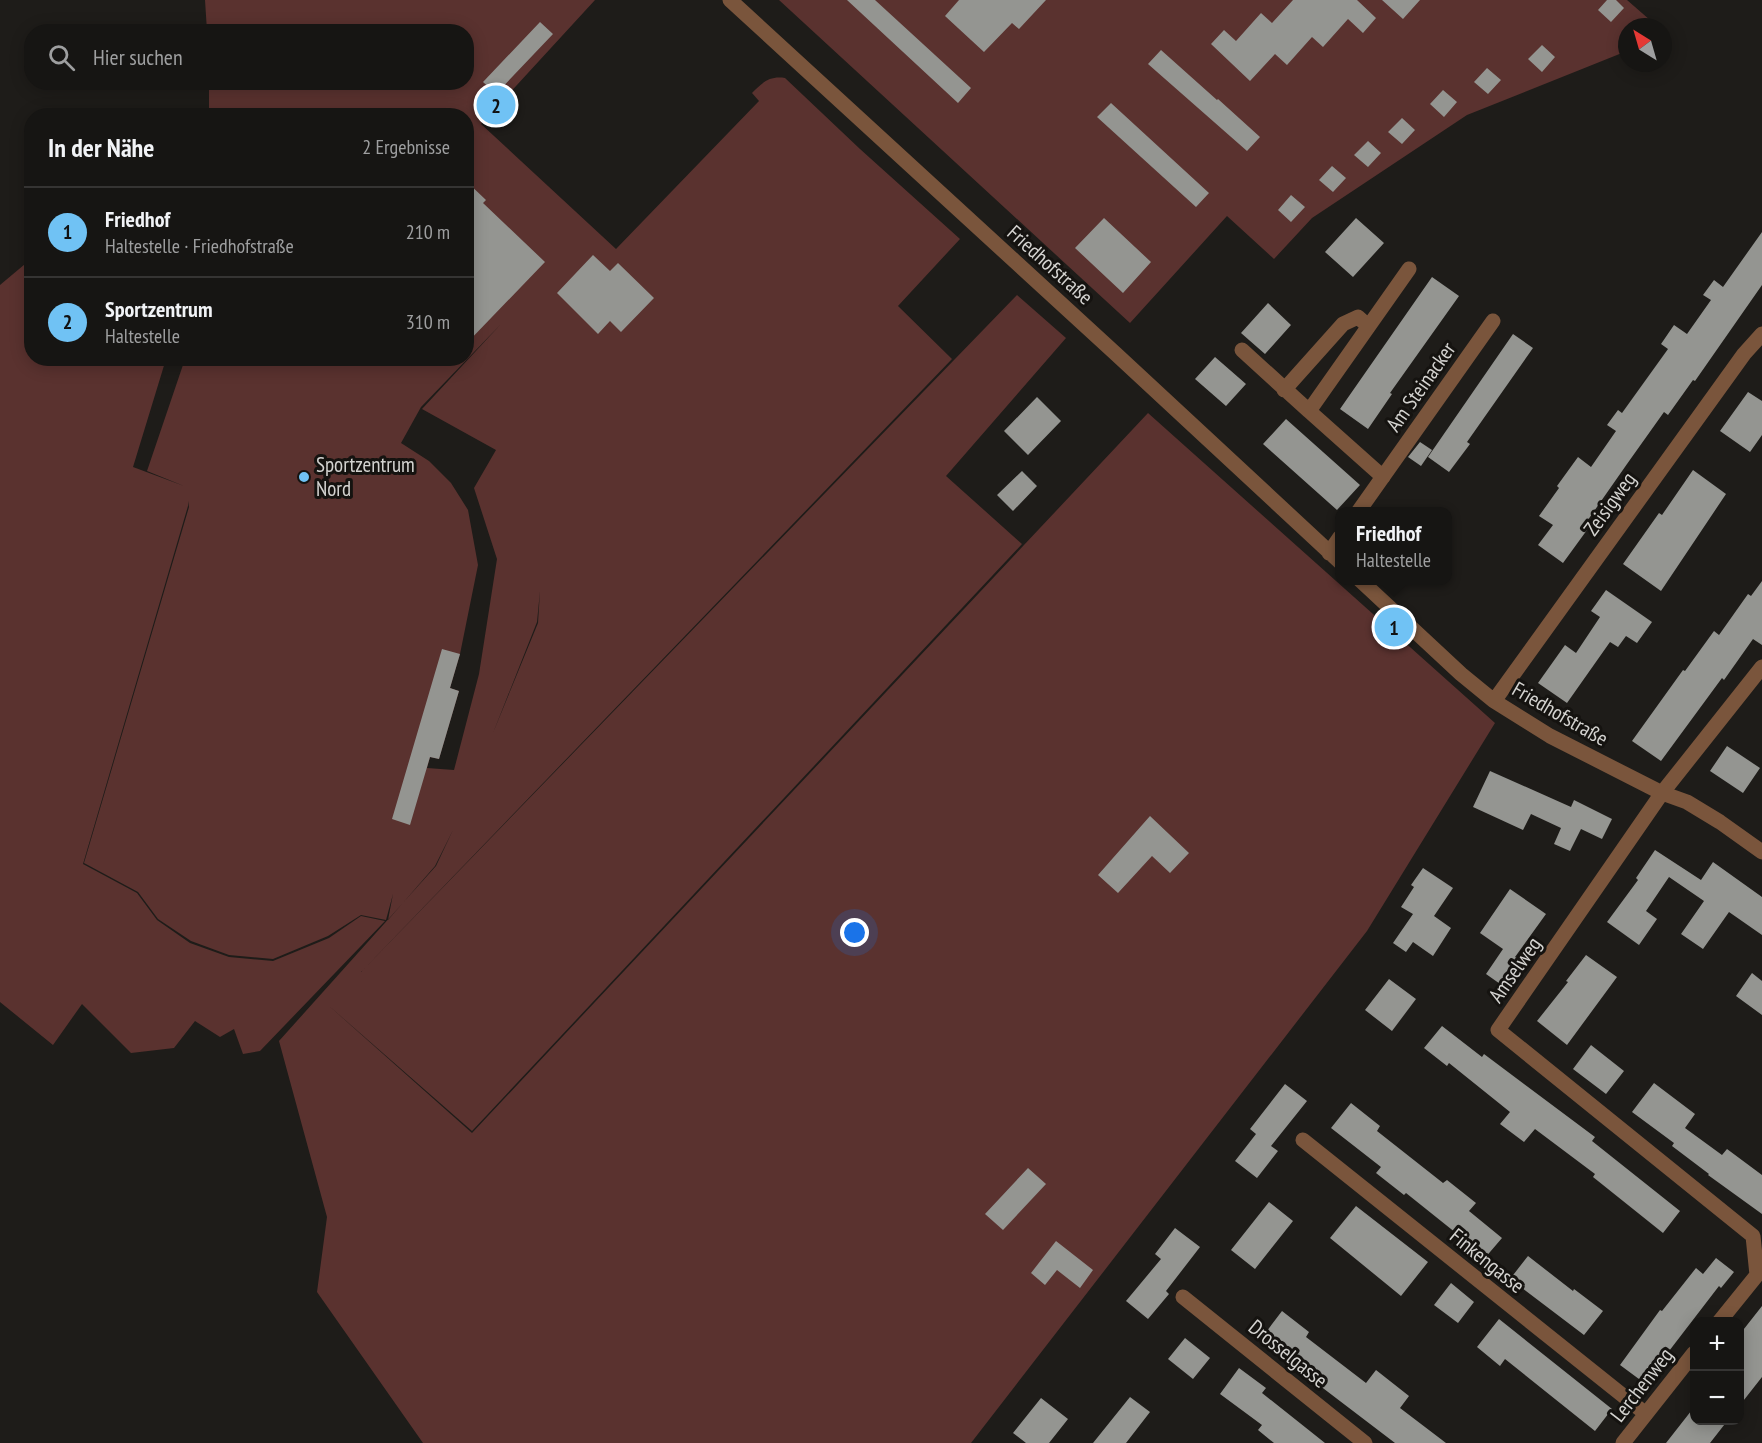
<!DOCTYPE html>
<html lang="de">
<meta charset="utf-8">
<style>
:root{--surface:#161513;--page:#232221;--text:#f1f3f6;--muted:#9e9fa0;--line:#353433;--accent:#70c2f4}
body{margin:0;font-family:"PT Sans Narrow",sans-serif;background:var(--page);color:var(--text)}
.controls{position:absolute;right:18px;bottom:18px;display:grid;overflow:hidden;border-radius:12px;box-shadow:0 3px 15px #0003}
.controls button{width:54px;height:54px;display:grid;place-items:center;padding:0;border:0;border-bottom:2px solid var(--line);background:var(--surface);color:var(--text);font:30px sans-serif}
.compass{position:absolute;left:1618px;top:18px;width:54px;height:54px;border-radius:50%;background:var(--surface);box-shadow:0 3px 15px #0003;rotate:323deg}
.you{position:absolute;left:855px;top:933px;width:21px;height:21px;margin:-15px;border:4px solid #fff;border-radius:50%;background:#1a73e8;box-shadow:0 0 0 9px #1a73e833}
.badge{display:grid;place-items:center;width:39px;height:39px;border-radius:50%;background:var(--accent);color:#111;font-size:20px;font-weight:700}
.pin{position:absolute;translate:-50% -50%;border:3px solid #fff;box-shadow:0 2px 6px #0006}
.popup{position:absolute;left:1335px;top:507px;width:117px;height:78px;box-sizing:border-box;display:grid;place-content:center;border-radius:12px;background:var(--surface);filter:drop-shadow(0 2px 4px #0005);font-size:20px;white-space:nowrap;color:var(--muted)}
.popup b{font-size:22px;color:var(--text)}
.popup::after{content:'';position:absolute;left:50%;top:100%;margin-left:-12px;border:12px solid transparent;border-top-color:var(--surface)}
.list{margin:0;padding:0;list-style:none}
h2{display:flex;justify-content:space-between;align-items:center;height:78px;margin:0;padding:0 24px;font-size:26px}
h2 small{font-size:20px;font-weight:400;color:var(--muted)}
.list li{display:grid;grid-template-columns:39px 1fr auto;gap:18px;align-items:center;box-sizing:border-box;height:90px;padding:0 24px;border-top:2px solid var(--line)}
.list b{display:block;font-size:22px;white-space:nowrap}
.list p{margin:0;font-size:20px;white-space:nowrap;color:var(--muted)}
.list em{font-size:20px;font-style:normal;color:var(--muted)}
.icon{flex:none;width:33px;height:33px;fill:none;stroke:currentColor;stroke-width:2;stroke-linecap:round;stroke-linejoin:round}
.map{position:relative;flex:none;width:1762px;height:1443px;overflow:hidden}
.search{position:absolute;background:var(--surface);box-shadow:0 3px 15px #0003;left:24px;top:24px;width:450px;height:66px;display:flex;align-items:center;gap:15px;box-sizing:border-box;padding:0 21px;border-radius:24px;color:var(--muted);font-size:22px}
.panel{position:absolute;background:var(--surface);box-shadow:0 3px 15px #0003;left:24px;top:108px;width:450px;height:258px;border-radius:24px}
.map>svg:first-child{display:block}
</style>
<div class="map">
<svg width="1762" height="1443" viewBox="0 0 1762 1443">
<rect width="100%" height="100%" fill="#1e1c19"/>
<path fill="#5a322f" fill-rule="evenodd" d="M205,0H595L481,124L616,249L759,101L752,93C763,82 769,76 785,78L860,149L960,239L898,306L952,359L361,972L1017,295L1066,338L946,476L1022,544L472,1131L328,1005L472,1133L1148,413L1495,723L1367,931L971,1443H423L317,1292L327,1217L279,1041L436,866L453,830L435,866L388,920L393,894L386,920L361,915L328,936L273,959L229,955L191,941L158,919L138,892L84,863L189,507L188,501V506L83,864L137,893L157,920L190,943L229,957L273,961L329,938L361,916L385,921L260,1051L243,1054L234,1029L220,1037L195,1021L174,1048L131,1053L82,1004L53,1045L0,1002V285L31,259L32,358L166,359L133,467L184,486L147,471L185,359L466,358V116L209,115V83L466,82V32L207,31ZM501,324L422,409L496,450L474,488L497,559L479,674L454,770L427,768L430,757L439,759L459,691L450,688L460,654L478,565L468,510L451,483L429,461L401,443L421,407ZM540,591L538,623L493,733L537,622Z
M779,0H1627L1658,27H1627V51L1467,115L1312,218L1274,259L1227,216L1130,323Z"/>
<path fill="#949591" d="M847,0H875L971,88L958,103Z
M959,0H1046L1019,29L1012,23L984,52L945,16Z
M1293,0H1357L1376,18L1363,33L1348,19L1323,47L1312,37L1287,65L1275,54L1250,81L1211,44L1224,30L1236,41L1261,13L1272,23Z
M1382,0H1420L1403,19Z
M1607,0H1616L1624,8L1611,22L1598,10Z
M540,22L553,34L496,94L483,82Z
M1542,45L1555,57L1542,72L1528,59Z
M1161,50L1217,100L1218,99L1260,137L1247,151L1148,64Z
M1487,68L1501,80L1488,94L1474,82Z
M1443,90L1457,102L1444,117L1430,104Z
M1111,103L1209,193L1196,207L1097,117Z
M1402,118L1415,130L1402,144L1388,132Z
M1368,141L1381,153L1368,167L1354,155Z
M1332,166L1346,178L1333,192L1319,180Z
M466,181L486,200L483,203L545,262L466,344Z
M1291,195L1305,207L1291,222L1278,210Z
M1104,218L1151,262L1123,293L1075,248Z
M1356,218L1384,243L1353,277L1325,252Z
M1762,232V285L1695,381L1693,380L1668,415L1664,412L1627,464L1583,527L1587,530L1563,563L1538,545L1553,525L1539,516L1559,488L1557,486L1578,457L1591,467L1616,431L1607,425L1618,410L1622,413L1668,349L1661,344L1674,325L1687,334L1711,300L1703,295L1714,280L1723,287Z
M593,255L610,271L618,263L654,298L621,332L610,321L598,334L557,293Z
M1432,277L1459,296L1390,393L1392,394L1368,429L1340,409Z
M1268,303L1291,325L1265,354L1241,333Z
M1513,334L1533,348L1467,442L1470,444L1449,472L1428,457Z
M1215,357L1246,384L1226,406L1195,379Z
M1748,392L1762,401V435L1750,452L1720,431Z
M1037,397L1061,421L1028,455L1004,431Z
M1286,419L1360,485L1337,510L1263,444Z
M1420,442L1432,450L1421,466L1408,457Z
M1693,470L1726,494L1661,591L1623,564L1659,513L1662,515Z
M1022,471L1037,486L1013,511L997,495Z
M1762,581V645L1753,639L1724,680L1722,678L1661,761L1632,741L1683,670L1685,671L1714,631L1719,635L1748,594L1751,596Z
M1606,590L1652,622L1637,643L1626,636L1618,647L1610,642L1567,703L1538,683L1565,645L1576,653L1600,617L1591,611Z
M442,649L460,654L450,688L459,691L439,759L430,757L410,825L392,819Z
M1727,746L1760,768L1743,793L1710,771Z
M1490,771L1571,807L1574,800L1612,819L1602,839L1581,829L1570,851L1554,844L1561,828L1531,814L1523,830L1473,807Z
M1150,816L1189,853L1170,873L1152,856L1118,893L1098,875Z
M1655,850L1701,880L1713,862L1762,897V935L1729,912L1703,949L1681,934L1704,901L1669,877L1646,911L1657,919L1639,945L1607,922L1638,880L1636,878Z
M1423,868L1453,888L1434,916L1451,928L1433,956L1413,942L1406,952L1393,943L1413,914L1401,907L1414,887L1411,885Z
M1510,889L1546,914L1515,957L1521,961L1503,986L1486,974L1503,949L1480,933Z
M1586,955L1617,977L1567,1045L1537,1021L1568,982L1566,981Z
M1752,973L1762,981V1015L1736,996Z
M1389,979L1416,999L1392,1031L1365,1010Z
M1442,1026L1482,1057L1484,1054L1595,1137L1592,1141L1680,1211L1663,1233L1593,1177L1595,1174L1535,1129L1524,1142L1500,1124L1510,1112L1449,1063L1447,1066L1424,1048Z
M1591,1045L1624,1071L1606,1094L1573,1069Z
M1654,1083L1695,1114L1685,1128L1722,1155L1727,1149L1762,1175V1214L1708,1175L1709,1174L1672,1146L1674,1143L1632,1112Z
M1285,1084L1307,1101L1271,1146L1278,1151L1257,1178L1235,1161L1256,1134L1250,1129Z
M1351,1103L1380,1126L1377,1131L1443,1183L1447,1180L1476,1203L1469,1211L1502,1238L1484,1259L1464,1243L1466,1241L1406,1193L1404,1195L1376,1173L1381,1167L1331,1128Z
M1028,1168L1046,1184L1003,1230L985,1214Z
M1269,1202L1293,1221L1255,1269L1231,1250Z
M1356,1206L1428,1262L1401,1296L1330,1238Z
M1175,1228L1200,1247L1166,1291L1169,1294L1148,1319L1126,1301L1161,1259L1155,1254Z
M1056,1241L1093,1270L1080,1288L1057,1270L1045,1285L1031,1273Z
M1528,1256L1573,1291L1574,1289L1603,1311L1584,1335L1510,1279Z
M1716,1258L1734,1272L1721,1288L1719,1286L1666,1355L1664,1354L1643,1382L1620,1365L1660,1310L1662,1311L1696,1268L1703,1274Z
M1451,1283L1474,1302L1458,1323L1434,1305Z
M1762,1306V1377L1740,1405V1334Z
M1282,1311L1309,1332L1306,1337L1366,1383L1376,1370L1409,1396L1400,1408L1446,1443H1395L1260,1340Z
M1499,1319L1612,1409L1595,1431L1505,1359L1500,1366L1477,1347Z
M1185,1338L1210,1358L1193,1379L1168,1359Z
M1239,1368L1266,1388L1262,1393L1325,1443H1274L1258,1430L1262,1425L1220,1394Z
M1130,1397L1150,1412L1126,1443H1093Z
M1041,1398L1068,1419L1049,1443H1026L1013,1433Z
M1695,1406V1420H1728L1710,1443H1666Z"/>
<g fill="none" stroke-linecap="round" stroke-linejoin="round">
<path stroke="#7a553c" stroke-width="15" d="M730,0L1116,354L1340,562
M1242,350L1309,411
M1284,390L1343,324L1358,317L1368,326
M1383,477L1309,411L1409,269
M1358,512L1493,321
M1329,553L1340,537
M1360,580L1461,674L1494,701L1550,736L1662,793L1687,802L1720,822L1762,852
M1494,701L1744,354L1762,334
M1303,1140L1646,1414
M1183,1297L1365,1443
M1719,1322L1757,1275L1753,1236L1498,1030L1662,793L1762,667
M1623,1443L1694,1353"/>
</g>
<circle fill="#70c2f4" stroke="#151310" stroke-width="2" cx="304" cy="477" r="6"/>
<g text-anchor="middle" stroke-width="6" stroke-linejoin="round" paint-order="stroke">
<g font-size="21" fill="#d4d3d0" stroke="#151310">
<text transform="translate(1050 265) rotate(42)" y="7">Friedhofstraße</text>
<text transform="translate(1421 387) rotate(-55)" y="7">Am Steinacker</text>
<text transform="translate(1610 504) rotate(-54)" y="7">Zeisigweg</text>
<text transform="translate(1560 714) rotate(30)" y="7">Friedhofstraße</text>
<text transform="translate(1515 970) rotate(-55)" y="7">Amselweg</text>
<text transform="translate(1487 1261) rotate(39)" y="7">Finkengasse</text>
<text transform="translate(1288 1354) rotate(39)" y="7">Drosselgasse</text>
<text transform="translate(1642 1385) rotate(-52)" y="7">Lerchenweg</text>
</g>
<g font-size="21" fill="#d4d3d0" stroke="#151310" text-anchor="start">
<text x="316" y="472">Sportzentrum<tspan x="316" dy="24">Nord</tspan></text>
</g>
</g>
</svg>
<div class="controls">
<button>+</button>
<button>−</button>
</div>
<svg class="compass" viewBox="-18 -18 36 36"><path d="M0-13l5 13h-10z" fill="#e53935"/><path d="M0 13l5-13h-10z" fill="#9e9fa0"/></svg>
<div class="you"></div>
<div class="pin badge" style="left:1394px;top:627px">1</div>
<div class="popup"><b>Friedhof</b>Haltestelle</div>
<div class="pin badge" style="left:496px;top:105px">2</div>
<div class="search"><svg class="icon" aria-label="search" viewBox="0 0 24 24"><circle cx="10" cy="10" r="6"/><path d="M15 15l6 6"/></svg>Hier suchen</div>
<section class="panel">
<h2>In der Nähe<small>2 Ergebnisse</small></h2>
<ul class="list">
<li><span class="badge">1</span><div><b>Friedhof</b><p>Haltestelle · Friedhofstraße</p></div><em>210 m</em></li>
<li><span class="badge">2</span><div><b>Sportzentrum</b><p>Haltestelle</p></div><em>310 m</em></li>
</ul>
</section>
</div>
